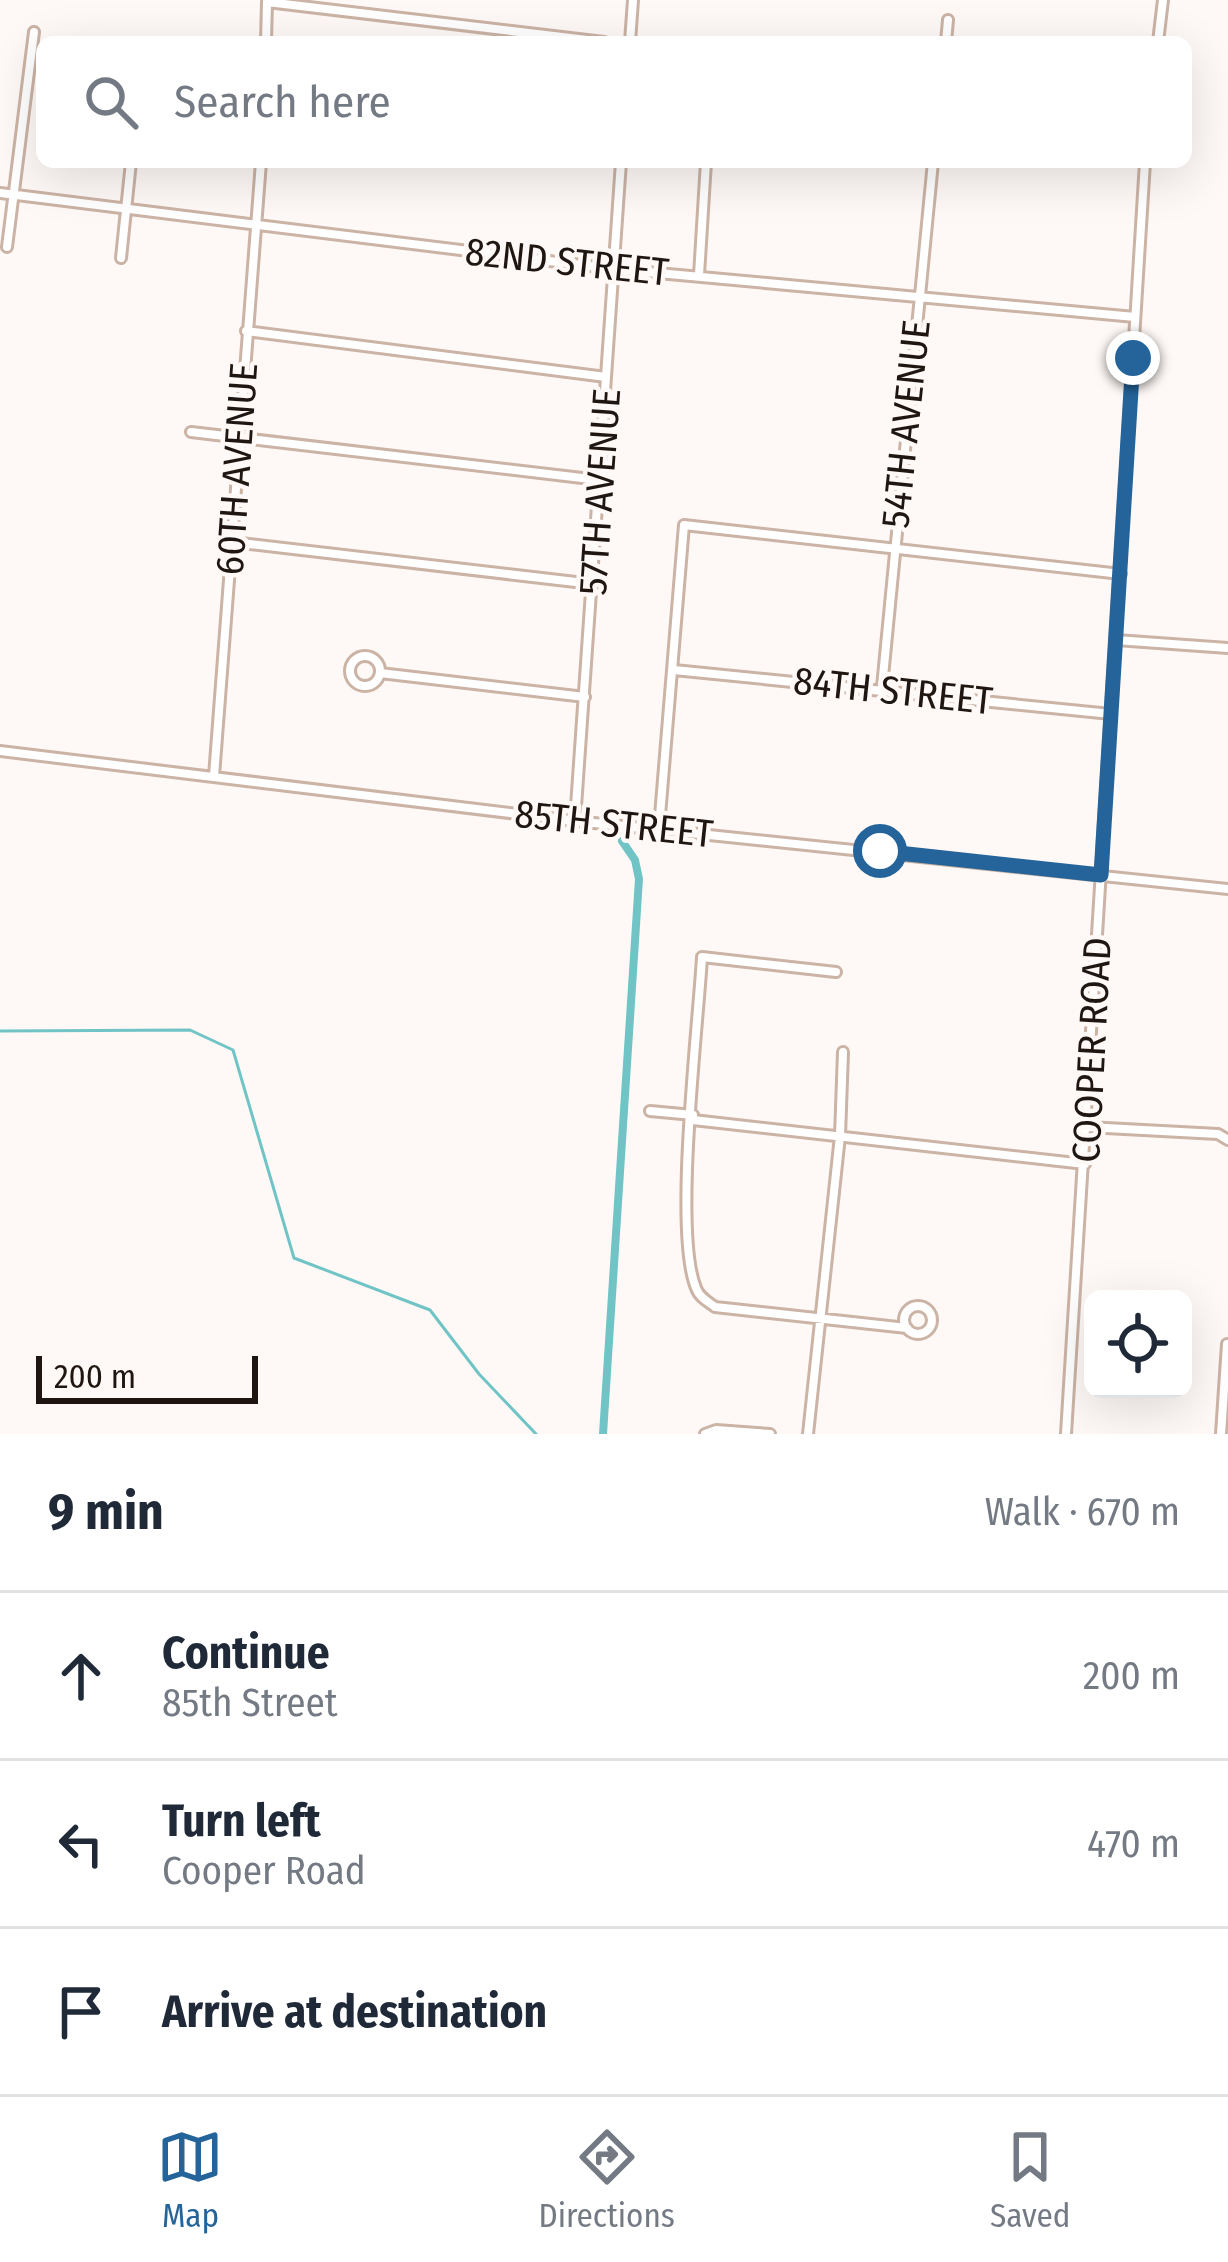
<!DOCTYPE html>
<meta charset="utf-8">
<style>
:root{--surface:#fff;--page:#f2f2f3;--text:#1f2937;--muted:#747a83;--line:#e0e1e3;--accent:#25649a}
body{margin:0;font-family:"Fira Sans Condensed",sans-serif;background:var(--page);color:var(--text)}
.controls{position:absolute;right:36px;bottom:36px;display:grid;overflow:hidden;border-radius:18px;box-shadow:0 12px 48px #0002}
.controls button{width:108px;height:108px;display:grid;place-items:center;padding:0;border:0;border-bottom:3px solid var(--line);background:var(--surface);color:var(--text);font:60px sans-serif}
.scale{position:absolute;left:36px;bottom:30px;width:222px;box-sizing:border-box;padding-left:12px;border:6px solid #1f1611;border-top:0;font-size:33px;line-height:42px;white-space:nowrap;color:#1f1611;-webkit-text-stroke:9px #fef9f6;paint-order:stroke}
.stop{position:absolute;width:36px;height:36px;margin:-27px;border:9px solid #25649a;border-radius:50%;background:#fff}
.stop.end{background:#25649a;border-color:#fff;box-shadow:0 3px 12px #0008}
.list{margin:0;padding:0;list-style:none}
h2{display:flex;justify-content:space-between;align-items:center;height:156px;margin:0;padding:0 48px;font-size:51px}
h2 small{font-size:39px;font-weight:400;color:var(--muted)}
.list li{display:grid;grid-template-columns:78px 1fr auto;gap:36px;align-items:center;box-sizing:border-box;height:168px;padding:0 48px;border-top:3px solid var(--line)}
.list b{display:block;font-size:45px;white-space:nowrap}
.list p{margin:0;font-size:39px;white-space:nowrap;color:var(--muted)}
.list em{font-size:39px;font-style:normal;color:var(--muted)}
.icon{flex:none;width:66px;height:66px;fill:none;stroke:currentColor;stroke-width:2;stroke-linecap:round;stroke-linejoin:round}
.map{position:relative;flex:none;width:1228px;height:1434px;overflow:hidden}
.search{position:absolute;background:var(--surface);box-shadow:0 12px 48px #0002;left:36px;right:36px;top:36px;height:132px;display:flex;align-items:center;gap:30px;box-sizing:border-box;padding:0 42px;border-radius:18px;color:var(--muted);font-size:45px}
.sheet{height:660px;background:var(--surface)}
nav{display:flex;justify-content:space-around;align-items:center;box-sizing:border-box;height:168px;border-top:3px solid var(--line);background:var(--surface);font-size:33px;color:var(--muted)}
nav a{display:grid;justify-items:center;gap:6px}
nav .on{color:var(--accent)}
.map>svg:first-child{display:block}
</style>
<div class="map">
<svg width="1228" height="1434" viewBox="0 0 1228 1434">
<rect width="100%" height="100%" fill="#fef9f6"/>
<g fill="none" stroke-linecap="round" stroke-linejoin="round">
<path stroke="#70c4c6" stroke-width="3" d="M0,1031L190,1030L233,1050L294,1258L430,1310L479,1374L536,1434"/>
<path stroke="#70c4c6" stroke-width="8" d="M603,1434L639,879L635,860L622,841"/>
<g stroke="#cbb3a5" stroke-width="14">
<path id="minor" d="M267,2L604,42
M266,42L267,2
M630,42L633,0
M946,42L948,20
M1158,42L1163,0
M0,193L614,269L1135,317
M7,247L34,32
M121,258L131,162
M699,275L706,162
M246,331L606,377
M191,432L599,480
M232,542L593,584
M1116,640L1228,648
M350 671a15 15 0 1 1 30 0a15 15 0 1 1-30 0Z
M674,670L1111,714
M380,673L585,697
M882,687L933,162
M0,751L575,821L1228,889
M214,776L261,162
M575,821L621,162
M659,828L684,525L1121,574
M836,972L702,957C698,1028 673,1232 696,1288C699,1297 707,1301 715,1307L907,1328
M650,1111L693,1115
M693,1120L1085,1164
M1087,1127L1218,1134L1228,1140
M904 1320a14 14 0 1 1 28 0a14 14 0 1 1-28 0Z
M705,1434L716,1430L770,1434
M808,1434L840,1136L843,1052
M1066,1434L1145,162
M1221,1434L1227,1344"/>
</g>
<use href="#minor" stroke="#fff" stroke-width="8"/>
</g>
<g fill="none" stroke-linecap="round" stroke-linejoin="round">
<path stroke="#25649a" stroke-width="15" d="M880,851L1101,875L1133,358"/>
</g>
<g text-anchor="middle" stroke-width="9" stroke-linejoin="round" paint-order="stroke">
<g font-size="39" fill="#1f1611" stroke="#fef9f6">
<text transform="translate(567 261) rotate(6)" y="14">82ND STREET</text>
<text transform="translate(905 424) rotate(-84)" y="14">54TH AVENUE</text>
<text transform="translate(236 469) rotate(-86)" y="14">60TH AVENUE</text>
<text transform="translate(599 492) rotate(-86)" y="14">57TH AVENUE</text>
<text transform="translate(893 690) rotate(6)" y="14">84TH STREET</text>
<text transform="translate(614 823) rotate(6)" y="14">85TH STREET</text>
<text transform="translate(1091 1050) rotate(-87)" y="14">COOPER ROAD</text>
</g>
</g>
</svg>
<div class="controls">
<button><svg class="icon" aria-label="locate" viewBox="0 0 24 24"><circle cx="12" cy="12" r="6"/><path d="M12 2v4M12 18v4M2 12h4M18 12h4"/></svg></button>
</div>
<div class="scale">200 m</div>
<div class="stop" style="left:880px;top:851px"></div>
<div class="stop end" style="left:1133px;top:358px"></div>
<div class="search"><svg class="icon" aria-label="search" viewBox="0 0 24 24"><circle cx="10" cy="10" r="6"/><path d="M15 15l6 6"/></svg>Search here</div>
</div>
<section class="sheet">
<h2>9 min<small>Walk · 670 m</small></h2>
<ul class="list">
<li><svg class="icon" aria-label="ahead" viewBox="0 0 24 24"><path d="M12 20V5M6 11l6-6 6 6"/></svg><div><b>Continue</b><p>85th Street</p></div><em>200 m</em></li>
<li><svg class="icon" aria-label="left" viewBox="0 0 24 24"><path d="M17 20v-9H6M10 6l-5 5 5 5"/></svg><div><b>Turn left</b><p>Cooper Road</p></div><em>470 m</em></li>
<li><svg class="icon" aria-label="arrive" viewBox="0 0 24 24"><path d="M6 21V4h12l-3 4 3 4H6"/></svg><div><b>Arrive at destination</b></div></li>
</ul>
</section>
<nav>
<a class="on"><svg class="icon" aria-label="map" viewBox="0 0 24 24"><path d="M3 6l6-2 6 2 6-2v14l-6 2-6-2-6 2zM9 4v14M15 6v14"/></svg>Map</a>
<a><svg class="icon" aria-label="directions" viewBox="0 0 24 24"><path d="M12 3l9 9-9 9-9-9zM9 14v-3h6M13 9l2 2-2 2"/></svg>Directions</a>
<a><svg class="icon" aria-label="saved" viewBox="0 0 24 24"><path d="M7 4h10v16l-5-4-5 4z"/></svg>Saved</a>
</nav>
